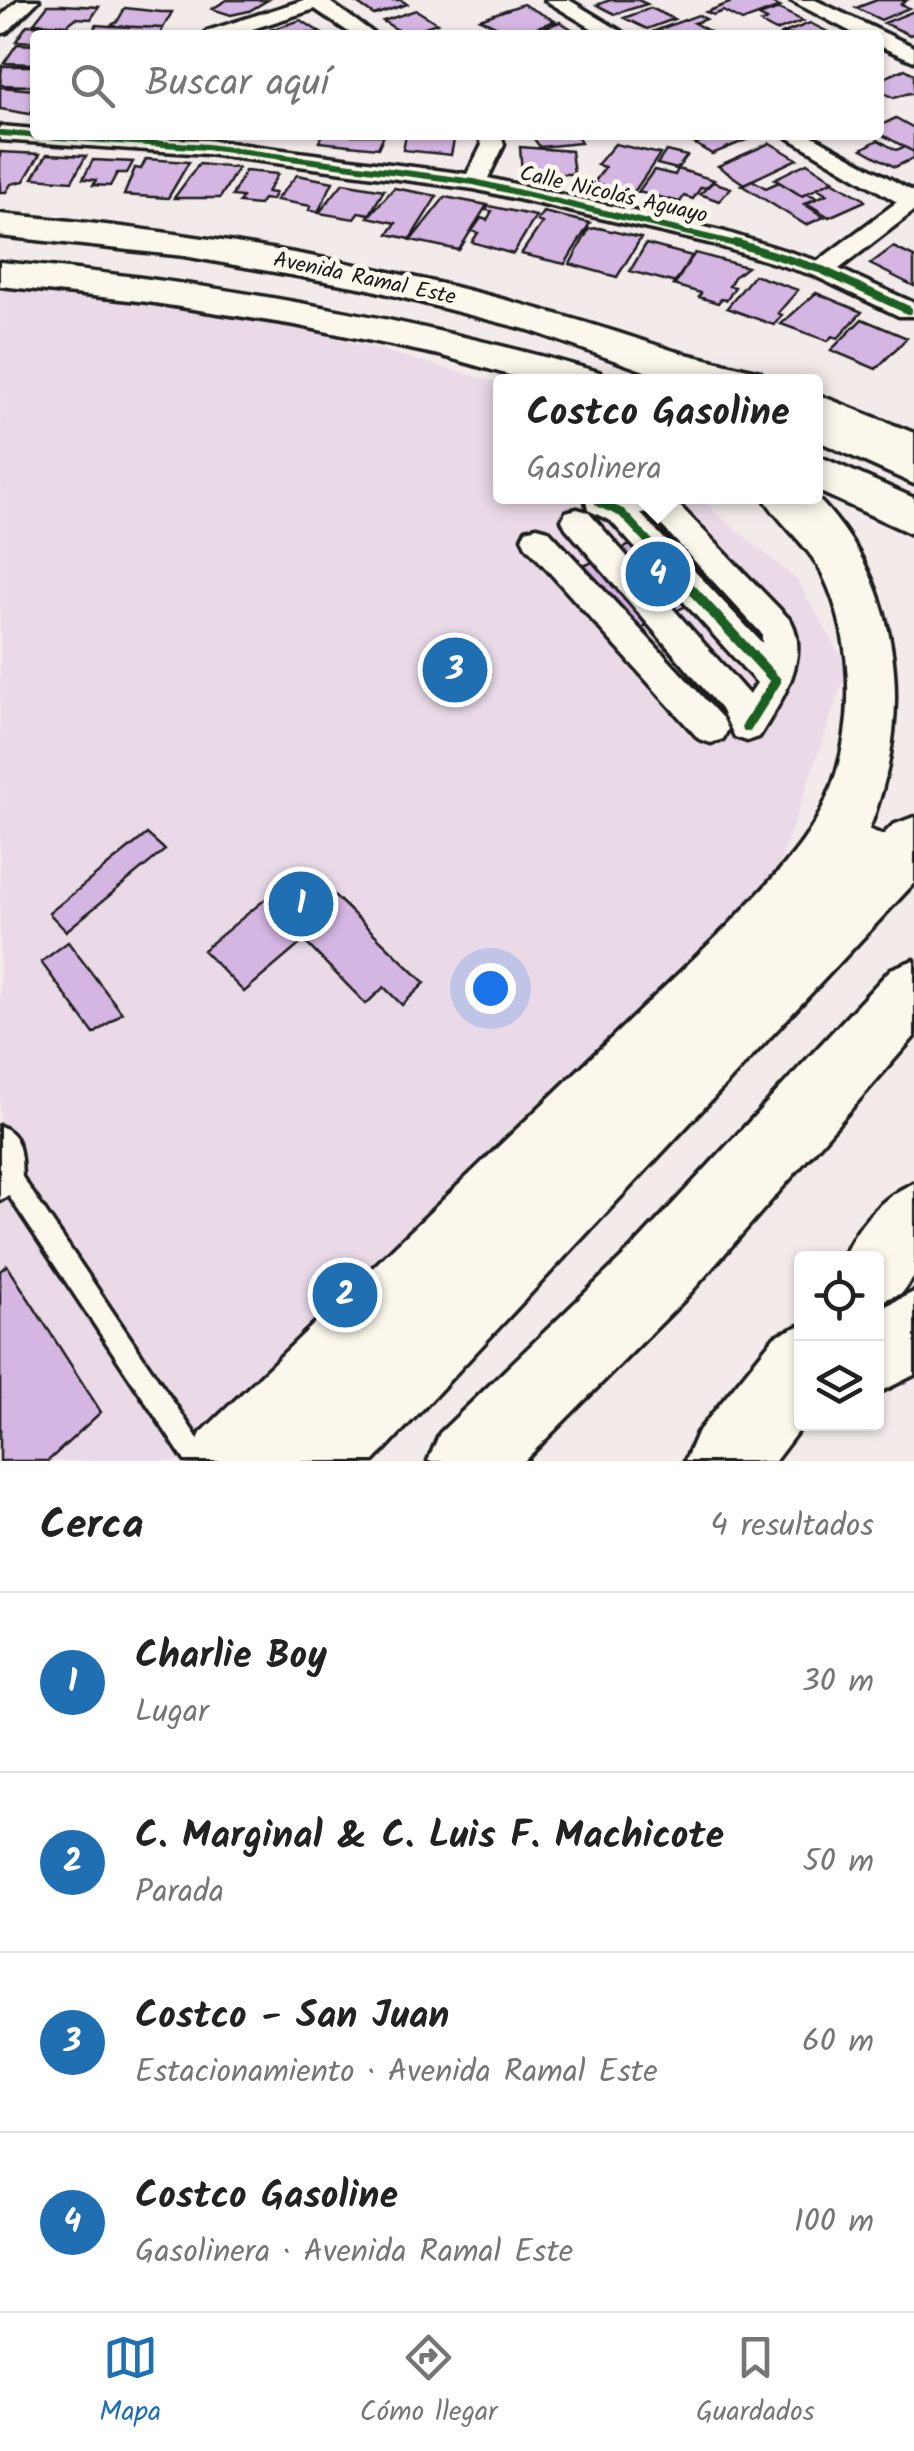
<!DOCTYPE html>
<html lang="es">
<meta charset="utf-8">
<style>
:root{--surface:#fff;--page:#f6f6f6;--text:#222;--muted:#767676;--line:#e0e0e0;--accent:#1f6fb2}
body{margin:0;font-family:Kalam,sans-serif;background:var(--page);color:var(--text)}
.controls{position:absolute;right:30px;bottom:30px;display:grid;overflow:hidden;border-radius:10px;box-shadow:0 2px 8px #0004}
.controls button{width:90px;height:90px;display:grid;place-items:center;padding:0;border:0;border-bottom:2px solid var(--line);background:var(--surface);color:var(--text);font:50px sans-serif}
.you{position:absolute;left:490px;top:988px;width:35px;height:35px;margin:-25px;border:8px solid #fff;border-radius:50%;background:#1a73e8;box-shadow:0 0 0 15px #1a73e833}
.badge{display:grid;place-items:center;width:65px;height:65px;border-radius:50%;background:var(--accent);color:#fff;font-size:32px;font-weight:700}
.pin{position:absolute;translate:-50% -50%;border:5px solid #fff;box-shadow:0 2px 10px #0006}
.popup{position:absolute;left:493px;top:374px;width:330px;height:130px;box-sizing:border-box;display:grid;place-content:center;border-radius:10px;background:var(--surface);filter:drop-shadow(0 2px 8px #0005);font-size:32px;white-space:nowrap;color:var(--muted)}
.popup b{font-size:38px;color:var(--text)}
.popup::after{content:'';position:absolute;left:50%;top:100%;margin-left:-20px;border:20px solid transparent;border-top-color:var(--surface)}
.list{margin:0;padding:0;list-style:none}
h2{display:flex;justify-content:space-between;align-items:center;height:130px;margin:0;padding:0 40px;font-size:42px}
h2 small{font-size:32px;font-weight:400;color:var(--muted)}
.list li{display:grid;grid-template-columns:65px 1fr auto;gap:30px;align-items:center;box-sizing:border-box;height:180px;padding:0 40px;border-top:2px solid var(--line)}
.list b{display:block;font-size:38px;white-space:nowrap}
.list p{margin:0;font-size:32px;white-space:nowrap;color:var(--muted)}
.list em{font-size:32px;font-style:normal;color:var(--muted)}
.icon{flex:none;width:55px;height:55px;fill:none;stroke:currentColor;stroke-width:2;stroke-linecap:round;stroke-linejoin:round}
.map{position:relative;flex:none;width:914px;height:1461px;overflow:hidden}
.search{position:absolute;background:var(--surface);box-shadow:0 2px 8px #0004;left:30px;right:30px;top:30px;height:110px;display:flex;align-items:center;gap:25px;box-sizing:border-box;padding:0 35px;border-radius:10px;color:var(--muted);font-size:38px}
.sheet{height:850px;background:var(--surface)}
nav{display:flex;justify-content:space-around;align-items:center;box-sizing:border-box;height:140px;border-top:2px solid var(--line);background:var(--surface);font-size:28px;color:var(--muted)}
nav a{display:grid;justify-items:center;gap:5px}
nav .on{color:var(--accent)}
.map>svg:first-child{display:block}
</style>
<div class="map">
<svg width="914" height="1461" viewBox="0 0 914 1461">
<rect width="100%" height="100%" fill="#f3eaea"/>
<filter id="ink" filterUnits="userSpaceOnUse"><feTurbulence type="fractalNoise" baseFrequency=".01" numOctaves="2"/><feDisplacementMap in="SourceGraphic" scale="20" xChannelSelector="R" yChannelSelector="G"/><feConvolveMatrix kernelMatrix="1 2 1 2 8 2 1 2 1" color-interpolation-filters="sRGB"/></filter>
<g filter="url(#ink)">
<path fill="#eadae8" d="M0,279L168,292L500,383V496L697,497L797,580L848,668L751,945L228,1461H0Z"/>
<path fill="#d5b6e3" stroke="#1c1c1c" stroke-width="2.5" d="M227,0H268L249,11L231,15L212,9Z
M362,0H401L407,4L374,15L355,2Z
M610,0H638L647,4L615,14L597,5Z
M737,0H765L780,7L742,21L723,11L713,15L706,12Z
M877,0H907L901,4L909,8L881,20L856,8Z
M523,4L555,21L515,35L480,19Z
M48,5H61L99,7L91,19L76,18L67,25L34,23Z
M125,8L161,12H172L163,28L109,26L117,22Z
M651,8L674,19L647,29L624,18Z
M779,9L803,21L776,31L761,23L767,20L759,16Z
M416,10L437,23L404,34L383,21Z
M914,11V33L910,35L884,23Z
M698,15L706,19L694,23L709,31L699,35L652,32Z
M301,20L321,33L258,34Z
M560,22L582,35H524Z
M810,23L834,35H779Z
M27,25L68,26L65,30L80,31L77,35H35V42L16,41Z
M95,25L109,26L163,28L160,35H94Z
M17,44L35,45V64L4,63Z
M2,66H35V82L32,86L0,85Z
M905,69L914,74V95L909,93L894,98L879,91V80Z
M0,87L35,90V105L30,114L0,109Z
M896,118L914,128V152L879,133V126Z
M322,135H384L378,148L319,142Z
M406,135H455L451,155L403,150Z
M531,135H577L581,143L540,147Z
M709,135H748L751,138L712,154L695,144L713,137Z
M878,140L896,150L904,147L914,152V158L895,167L862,149Z
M770,143L797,159L744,184L718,166Z
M615,144L660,154L634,192L594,183L605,167L597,165Z
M520,147L571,151L574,174H522Z
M666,151L687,156L677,169L657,164Z
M0,152L40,154L24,181L11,184L6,192H0Z
M47,154L86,156L72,181L33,178Z
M146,159L189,162L168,198L124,195L135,168L141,169Z
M93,160L133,162L127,173H117L110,186L93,185L96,180L83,179Z
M807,163L833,180L802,196L774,179Z
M199,164L238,168L220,198H174Z
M678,169L714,180L706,188L701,187L693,199L684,196L680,202L638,192L654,170L675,175Z
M245,171L278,174L267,192L275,193L272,200L263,199L259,205L239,203L242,197L232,196Z
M297,175L333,182L318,212L309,210L311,206L276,200Z
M752,180L766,188L779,182L802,196L807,193L817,198L804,204L824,217L806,225L741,185Z
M832,181L862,198L865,201L829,217L807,203L827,194L817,188Z
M713,182L731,188L719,201L700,194Z
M343,183L384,190L370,214L359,212L354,219L319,213Z
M394,188L437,196L410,239L388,234L396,223L368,217Z
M445,197L487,205L459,250L411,240Z
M489,206L536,216L513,254L472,242L478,233L472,231L481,218L487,220L492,211L486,210Z
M543,212L590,223L565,264L521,254L542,223L537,221Z
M599,228L641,238L617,277L570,264L589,229Z
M646,244L692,256L676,283L630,271Z
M893,247L914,257V286L870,264Z
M695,253L747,267L734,277L729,286L735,287L727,300L721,299L718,303L699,297L701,293L673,285Z
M754,275L798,290L778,313L782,315L774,325L727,308Z
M816,293L862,312L838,338L832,336L828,341L781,324Z
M862,319L907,338L876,369L831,350Z
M681,522L739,580L633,632L577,569Z
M147,834L165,850L66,931L49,913Z
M305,867L425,983L402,1005L384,987L366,1004L304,941L244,992L203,950Z
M68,942L122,1013L94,1034L41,962Z
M7,1265L101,1412L48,1461H0V1271Z"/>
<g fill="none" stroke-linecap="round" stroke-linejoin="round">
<g stroke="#1c1c1c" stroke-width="7">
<path id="service" d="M0,1126C22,1135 21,1156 22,1177L213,1461H185L9,1196L0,1200Z"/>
</g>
<g stroke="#1c1c1c" stroke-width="7">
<path id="minor" d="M18,0H39L7,32L0,34V17Z
M304,0H327L376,35H353L315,9L234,35H204L207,31Z
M545,0H569L627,35H603Z
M790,0H815L914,47V61L879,46V35H857Z
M0,126L35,129V135L207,140L467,174L482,145L479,135H501L504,145L488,178L725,232L818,261L897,202L784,135H811L914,192V211L839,269L914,303V316H899L813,275L709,243L474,189L207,154L0,140Z
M585,496L671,497L791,621C811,659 779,705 759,737L747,741L735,737L721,709L566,528L562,520L566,512L577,509L588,512L749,695L757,683L611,521L588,510ZM640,513L651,514L762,634V643Z
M537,527L548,530L723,719L728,729L723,739L711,743L699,739L526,546L522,538L526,530Z"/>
</g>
<g stroke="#1c1c1c" stroke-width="7">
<path id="primary" d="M0,214C255,237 492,283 733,372L739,382H676L529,330L365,288L184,256L0,236Z
M0,262C204,281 402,316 599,372L605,382H534L439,355L295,325L148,302L0,286Z
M816,407L914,449V484L816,440Z
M816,455L914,498V535L816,490Z
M763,496H815C914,595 914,744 854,863C832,901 801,932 773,965L285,1461H189L201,1433L729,925C760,891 795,859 817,819C857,746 858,649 823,575C808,544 780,525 763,496Z"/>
</g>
<g stroke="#1c1c1c" stroke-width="7">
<path id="trunk" d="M677,352L760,372L766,382H689L662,375L656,365L662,355Z
M816,394L914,433V466L816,425Z
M914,817V883L374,1461H279L291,1433L747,972L729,965L720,945L729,925L844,836L865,828L883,835L893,825Z
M914,960V1037L685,1299L524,1461H428L440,1433L633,1247L891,969Z
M914,1183V1277L902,1293L876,1303V1258H843C857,1225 881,1197 914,1183Z
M914,1292V1375L876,1394V1311Z
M802,1325L803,1424L775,1461H685L697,1433L775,1336Z"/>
</g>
<use href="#service" fill="#fbf7ec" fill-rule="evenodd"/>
<use href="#minor" fill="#fbf7ec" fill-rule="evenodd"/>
<use href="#primary" fill="#fbf7ec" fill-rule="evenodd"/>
<use href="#trunk" fill="#fbf7ec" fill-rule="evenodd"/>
<g stroke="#fbf7ec" stroke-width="10">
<path id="cycleway-far2" d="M0,133L207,147L474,182L744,246"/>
</g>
<g stroke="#fbf7ec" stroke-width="12">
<path id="cycleway-far1" d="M736,243L822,270L908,310
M599,503L622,513L663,557"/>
</g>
<g stroke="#fbf7ec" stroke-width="16">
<path id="cycleway" d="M660,555L776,681L747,727"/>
</g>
<use href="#cycleway-far2" stroke="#1b5e20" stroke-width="6"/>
<use href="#cycleway-far1" stroke="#1b5e20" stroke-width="8"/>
<use href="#cycleway" stroke="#1b5e20" stroke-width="10"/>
</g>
</g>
<g text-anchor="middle" stroke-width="9" stroke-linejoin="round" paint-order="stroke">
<g font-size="22" fill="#1c1c1c" stroke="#fbf7ec">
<text transform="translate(614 193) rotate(13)" y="8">Calle Nicolás Aguayo</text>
<text transform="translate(365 277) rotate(12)" y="8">Avenida Ramal Este</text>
</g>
</g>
</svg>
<div class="controls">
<button><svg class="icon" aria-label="locate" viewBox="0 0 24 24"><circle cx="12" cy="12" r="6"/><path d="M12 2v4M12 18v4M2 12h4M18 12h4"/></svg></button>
<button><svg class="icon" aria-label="layers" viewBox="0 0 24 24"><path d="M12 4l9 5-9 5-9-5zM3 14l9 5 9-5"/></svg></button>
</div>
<div class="you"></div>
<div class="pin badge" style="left:301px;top:904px">1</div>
<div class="pin badge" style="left:345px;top:1295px">2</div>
<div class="pin badge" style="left:455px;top:670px">3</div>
<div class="pin badge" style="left:658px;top:574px">4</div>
<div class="popup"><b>Costco Gasoline</b>Gasolinera</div>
<div class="search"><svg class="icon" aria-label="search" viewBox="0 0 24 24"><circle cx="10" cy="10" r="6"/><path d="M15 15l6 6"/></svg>Buscar aquí</div>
</div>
<section class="sheet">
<h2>Cerca<small>4 resultados</small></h2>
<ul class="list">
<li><span class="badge">1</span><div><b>Charlie Boy</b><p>Lugar</p></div><em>30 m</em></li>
<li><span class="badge">2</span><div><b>C. Marginal &amp; C. Luis F. Machicote</b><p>Parada</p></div><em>50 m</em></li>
<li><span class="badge">3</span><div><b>Costco - San Juan</b><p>Estacionamiento · Avenida Ramal Este</p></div><em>60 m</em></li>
<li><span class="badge">4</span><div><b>Costco Gasoline</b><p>Gasolinera · Avenida Ramal Este</p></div><em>100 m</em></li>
</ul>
</section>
<nav>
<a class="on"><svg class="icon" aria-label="map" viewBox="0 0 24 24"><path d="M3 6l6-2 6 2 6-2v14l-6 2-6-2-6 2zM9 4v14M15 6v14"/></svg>Mapa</a>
<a><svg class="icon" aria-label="directions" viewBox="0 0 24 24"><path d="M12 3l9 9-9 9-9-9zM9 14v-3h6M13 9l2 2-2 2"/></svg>Cómo llegar</a>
<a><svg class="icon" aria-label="saved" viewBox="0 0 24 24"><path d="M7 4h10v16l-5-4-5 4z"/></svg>Guardados</a>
</nav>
